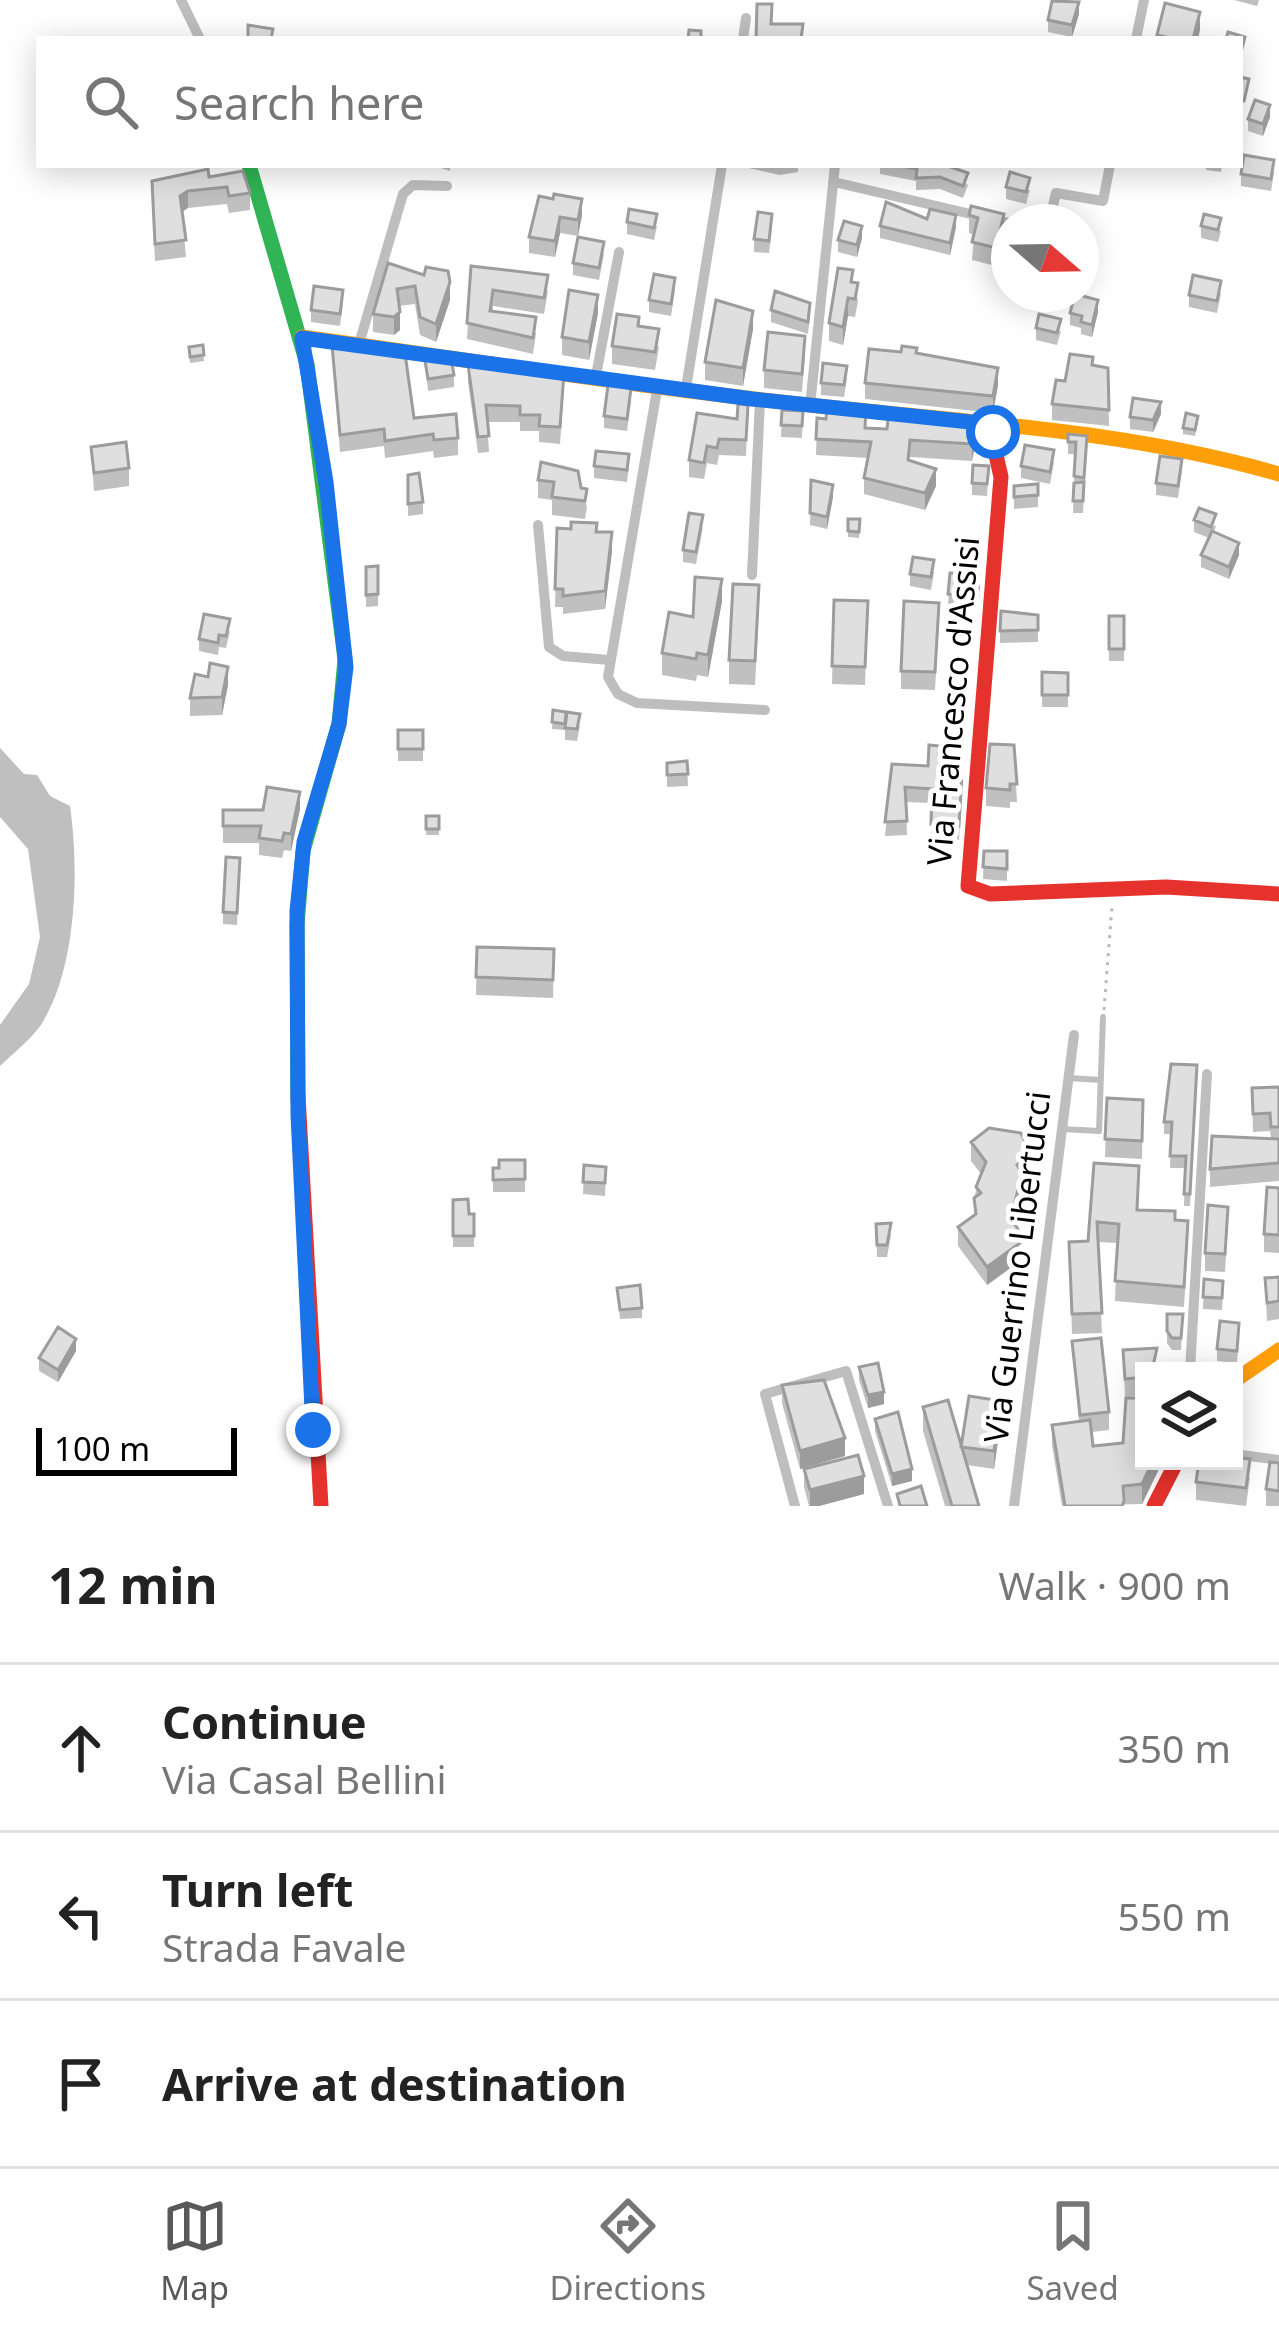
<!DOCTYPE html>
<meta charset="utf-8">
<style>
:root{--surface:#fff;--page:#f2f2f2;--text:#222;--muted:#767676;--line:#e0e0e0;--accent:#595959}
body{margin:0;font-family:"Noto Sans",sans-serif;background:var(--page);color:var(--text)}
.controls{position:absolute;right:36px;bottom:36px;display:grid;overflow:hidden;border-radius:0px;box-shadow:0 6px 30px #0003}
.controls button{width:108px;height:108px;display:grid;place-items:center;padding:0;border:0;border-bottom:3px solid var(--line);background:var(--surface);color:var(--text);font:60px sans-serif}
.compass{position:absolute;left:991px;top:204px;width:108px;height:108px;border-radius:50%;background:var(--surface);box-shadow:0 6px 30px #0003;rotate:110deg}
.scale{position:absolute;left:36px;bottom:30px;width:201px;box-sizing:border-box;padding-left:12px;border:6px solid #000;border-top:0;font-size:33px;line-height:42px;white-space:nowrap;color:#000;-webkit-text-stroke:9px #fff;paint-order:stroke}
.stop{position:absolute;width:36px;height:36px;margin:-27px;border:9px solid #1a73e8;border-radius:50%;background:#fff}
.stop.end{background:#1a73e8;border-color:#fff;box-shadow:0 3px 12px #0008}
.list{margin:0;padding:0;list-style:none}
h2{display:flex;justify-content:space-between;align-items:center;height:156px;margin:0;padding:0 48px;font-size:51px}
h2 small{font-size:39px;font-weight:400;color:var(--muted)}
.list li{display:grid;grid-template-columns:78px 1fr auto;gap:36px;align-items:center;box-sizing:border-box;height:168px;padding:0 48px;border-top:3px solid var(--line)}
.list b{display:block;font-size:45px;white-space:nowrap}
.list p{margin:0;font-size:39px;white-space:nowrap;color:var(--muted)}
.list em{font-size:39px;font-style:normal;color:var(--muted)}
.icon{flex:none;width:66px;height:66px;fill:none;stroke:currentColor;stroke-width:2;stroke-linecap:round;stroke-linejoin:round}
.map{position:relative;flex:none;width:1279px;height:1506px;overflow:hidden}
.search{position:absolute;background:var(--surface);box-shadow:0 6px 30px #0003;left:36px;right:36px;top:36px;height:132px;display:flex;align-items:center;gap:30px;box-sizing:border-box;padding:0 42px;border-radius:0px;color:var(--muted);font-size:45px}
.sheet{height:660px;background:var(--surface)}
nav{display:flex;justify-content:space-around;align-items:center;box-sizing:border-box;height:168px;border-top:3px solid var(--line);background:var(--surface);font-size:33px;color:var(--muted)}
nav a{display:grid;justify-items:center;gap:6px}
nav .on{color:var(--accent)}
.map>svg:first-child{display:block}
</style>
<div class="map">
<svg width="1279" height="1506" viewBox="0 0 1279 1506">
<rect width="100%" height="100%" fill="#fff"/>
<path fill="#bfbfbf" d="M0,748L24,774L37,775L50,796L70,806C79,868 77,961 45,1018C36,1036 14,1052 0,1066V1025L29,984L40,937L28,849L0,817Z"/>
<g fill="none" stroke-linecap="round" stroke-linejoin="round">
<path stroke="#b9b9b9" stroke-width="3" stroke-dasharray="3 6" stroke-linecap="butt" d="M1104,1010L1112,906"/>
<path stroke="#bebebe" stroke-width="6" d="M1069,1078L1101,1080
M1062,1129L1099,1131L1103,1017"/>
<path stroke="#bebebe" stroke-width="10" d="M181,0L200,39
M743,39L746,18
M1136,39L1144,0
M834,182L1009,223
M1049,222L1056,193L1103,201L1110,165
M359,344L403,194L413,185L447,186
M596,376L619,252
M658,384L608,677L618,694L637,703L765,710
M686,388L722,165
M810,406L835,165
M538,525L549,647L563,656L609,660
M752,575L760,400
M1190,1371L1207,1074
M1234,1454L1279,1460
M795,1506L765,1394L846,1371L888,1506
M1014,1506L1074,1035"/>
<path stroke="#30b455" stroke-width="15" d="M249,165L307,364L345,659L339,724L303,851L297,925L298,1096"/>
<path stroke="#ff9f0a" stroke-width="15" d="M302,337C468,360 634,386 800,404C960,422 1124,429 1279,474
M1234,1381L1279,1350"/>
<path stroke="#e5322d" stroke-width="15" d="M989,424L1001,477L968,886L990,894L1166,887L1279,894
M298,1096L321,1506
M1154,1506L1177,1461"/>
</g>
<path fill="#c0c0c0" d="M1234,0H1259L1257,6Z
M1079,14L1072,37L1048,32V20Z
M1270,117L1263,136L1248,131V119Z
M432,165H450V171Z
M735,165H798V172L780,175Z
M880,165H945L968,185L963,198L940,189L916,190V181L880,174Z
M1206,165H1222L1221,172L1206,170Z
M1274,172L1271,191L1241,186V174Z
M209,177L250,193V210L229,213L227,204L188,208L182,212L186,257L155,261L152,198Z
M1006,187L1030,190L1026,204L1006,199Z
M539,196L582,215L578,236L560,233L555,257L529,253V237Z
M971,206L1004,232L996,266L972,260L974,235L969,233V215Z
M927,219L956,227L950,255L880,238V226Z
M627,222L657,226L654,240L627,234Z
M772,226L769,253L754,252V239Z
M1201,226L1221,231L1218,242L1201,238Z
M862,238L857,257L838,252V240Z
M604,254L599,280L573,275V263Z
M388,263L450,300L436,342L420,335L415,304L399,306L400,330L394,335L373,332V314Z
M471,266L548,291L544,314L493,306V311L536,333L533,354L467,339Z
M853,282L858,301L855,317L848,316L843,345L829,341V323Z
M675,290L671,316L649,312V300Z
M1221,293L1217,313L1189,307V295Z
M343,302L340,326L311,322V310Z
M771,310L810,315L808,334L771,322Z
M1098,312L1092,337L1081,334V328L1070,325V313Z
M598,313L589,360L562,355V337Z
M639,326L659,347L655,370L612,364V346Z
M1036,328L1061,331L1057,345L1036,340Z
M753,329L743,386L705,380V362Z
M203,345L204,361L190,363L189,347Z
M332,345L414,418L458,438V455L434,458L433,451L385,458L384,446L340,452Z
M917,353L998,385L993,413L865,399V383Z
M805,354L802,392L764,388V370Z
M425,361L454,375V387L428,391Z
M468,365L564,389L560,444L539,442V431H520V422H487L489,452L478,453L468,382Z
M1093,366L1108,368L1109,426L1052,420V404L1065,381Z
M847,378L844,397L821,395V383Z
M631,401L627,431L604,428V416Z
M748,405L746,456L719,455L717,465L707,463L704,479L689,477V460L737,419Z
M782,410L803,411L802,438L781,437Z
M1161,414L1153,432L1130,429V417Z
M817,418L866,428L887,429L913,419L976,440L972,461L910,457V460L936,486L925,510L864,494V478L868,458L816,455Z
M1198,422L1195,436L1183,434V428Z
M1068,434L1087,436L1083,513H1073L1075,454H1068Z
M91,447L129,468V486L94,491Z
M1054,462L1050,484L1021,478V466Z
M594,466H629L627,482L594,478Z
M989,466L987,496L972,495V483Z
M1182,471L1178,498L1156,495V483Z
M408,475L423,502V514L408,516Z
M538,480L581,488L587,507L585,519L552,515V500L538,498Z
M811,480L833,497L827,529L810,525Z
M1038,484V507L1014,509V486Z
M848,519H860L859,538L848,537Z
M1194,520L1216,526L1214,532L1239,555L1229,579L1201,567V555L1209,538L1194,532Z
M703,527L696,564L683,562V550Z
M557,528L596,532L612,551L605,609L563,614V607H555Z
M378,566V606L366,607V567Z
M934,572L931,590L910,586V574Z
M950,573L979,575L978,608L948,606Z
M834,600L868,601L865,685L832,684Z
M722,601L708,677L697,675L696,681L662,675V653Z
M759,609L755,685L729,684V660Z
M1038,615V642L1000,643V631Z
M1109,616H1124V661H1109Z
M939,621L935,690L901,689V671Z
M230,631L226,648L219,647L218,655L199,651V639Z
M1042,672L1068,673V707H1042Z
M228,685L222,715L190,716V698Z
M553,710L580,726L577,741L565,740V730L552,729Z
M398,730H423V761H398Z
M1014,745L1017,802H1010V808L986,806V788Z
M939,755L963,771L959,840L931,839L932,803L906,802L907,835L885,836L892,764L928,766Z
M687,761L688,786L667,787V763Z
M300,809L291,851L284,850L282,858L259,855V843H223V810Z
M426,816H439V835H426Z
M984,851H1007V881L983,879Z
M240,858L237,925L223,924V912Z
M477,947L554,949L553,998L476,995Z
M1197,1077L1190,1206H1184L1185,1168H1170L1171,1134H1164V1122Z
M1279,1087V1181L1210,1187V1169L1271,1138L1270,1131L1253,1132L1252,1088Z
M1107,1098L1143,1100L1142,1159L1105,1157Z
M971,1142L1031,1172L1022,1179V1190L1014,1223L1020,1261L987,1285L958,1246V1227L974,1215V1198L981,1174L971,1161Z
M525,1160V1192H493V1168Z
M1094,1163L1138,1210L1175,1220L1188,1241L1184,1307L1115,1301L1117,1243L1098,1242L1102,1333L1072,1334L1069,1242L1088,1241Z
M584,1165L606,1167L605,1196L583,1194Z
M1279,1188V1253L1264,1252V1234Z
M453,1200L469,1214H474V1247H453Z
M876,1224L891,1235L887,1257H877Z
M1228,1225L1225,1272L1205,1271V1253Z
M1279,1277V1319L1267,1321L1265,1278Z
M1204,1279L1223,1293L1222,1310L1203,1309Z
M617,1288L642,1308V1318L620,1319Z
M1167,1314H1183L1181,1350H1172L1167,1343Z
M1239,1335L1237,1363L1217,1361V1349Z
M1072,1341L1109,1412V1430L1092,1432L1093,1446L1158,1461V1471L1142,1504L1062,1506L1052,1445V1425L1079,1422Z
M1123,1350L1157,1366L1156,1371H1144V1395L1125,1397Z
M76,1351L58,1382L39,1371V1358Z
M859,1367L884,1404L868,1408L859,1380Z
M782,1385L845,1456L800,1469L782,1403Z
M923,1407L961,1447L1001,1419L994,1469L967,1465L979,1506H945L923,1431Z
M875,1419L912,1481L892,1486L875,1431Z
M1279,1463V1506H1266V1489Z
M804,1469L864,1494L819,1506H809L804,1487Z
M1250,1477L1246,1506L1196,1500V1482Z"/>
<path fill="#9c9c9c" d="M1079,2V14L1072,37V25Z
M1200,12V30L1198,39H1193Z
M1270,105V117L1263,136V124Z
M188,191V208L180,213V196Z
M582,199V215L578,236V220Z
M1004,214V232L996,266V248Z
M956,215V227L950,255V243Z
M560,217V233L555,257V241Z
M862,226V238L857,257V245Z
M450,282V300L436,342V324Z
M598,295V313L589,360V342Z
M848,298V316L843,345V327Z
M1098,300V312L1092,337V325Z
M753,311V329L743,386V368Z
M400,312V330L394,335V317Z
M998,368V385L993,413V396Z
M1161,402V414L1153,432V420Z
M976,423V440L972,461V444Z
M936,469V486L925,510V493Z
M833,485V497L827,529V517Z
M612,532V551L605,609V591Z
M1239,543V555L1229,579V567Z
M722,579V601L708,677V655Z
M228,667V685L222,715V697Z
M300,792V809L291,851V834Z
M1031,1154V1172L1022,1179V1190L1011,1237L1017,1165Z
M1018,1229L1020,1261L987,1285V1267L1012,1233Z
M76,1339V1351L58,1382V1370Z
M884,1392V1404L868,1408V1395Z
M1001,1401V1419L994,1469V1451Z
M845,1438V1456L800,1469V1451Z
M1153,1461H1158V1471L1142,1504V1484Z
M912,1469V1481L892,1486V1474Z
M864,1476V1494L819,1506H810V1490Z"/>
<path fill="#dfdfdf" stroke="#9c9c9c" stroke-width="3" d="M1052,1L1079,2L1072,25L1048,20Z
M1165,3L1200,12L1193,39H1174L1157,35Z
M757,4H772L771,24H803L801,39H756Z
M248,25L273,29L271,39H248Z
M689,30L701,31V39H688Z
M1228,32L1245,37L1240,56V39H1226Z
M1240,77L1249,79L1244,101H1240Z
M1255,100L1270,105L1263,124L1248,119Z
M1244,155L1274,160L1271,179L1241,174Z
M897,165H945L968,173L963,186L940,177L916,178L917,169Z
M208,169L209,177L243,171L250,193L229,196L227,187L188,191L180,196L186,240L155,244L152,181Z
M1010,172L1030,178L1026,192L1006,187Z
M554,194L582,199L578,220L560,217L555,241L529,237L539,196L553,199Z
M886,202L927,219L930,209L956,215L950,243L880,226Z
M971,206L1004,214L996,248L972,242L978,218L969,215Z
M629,209L657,214L654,228L627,222Z
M758,212L772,214L769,241L754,239Z
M1204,214L1221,218L1218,230L1201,226Z
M844,221L862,226L857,245L838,240Z
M578,237L604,242L599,268L573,263Z
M388,263L424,275L426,267L448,271L450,282L436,324L420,317L415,286L397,289L400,312L394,317L373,314Z
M471,266L548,275L544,298L493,290L490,311L536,317L533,338L467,323Z
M838,268L853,270L851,282L858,283L855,299L848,298L843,327L829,323Z
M654,274L675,278L671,304L649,300Z
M1193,275L1221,281L1217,301L1189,295Z
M314,286L343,290L340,314L311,310Z
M569,290L598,295L589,342L562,337Z
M775,291L810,303L808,322L771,310Z
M1075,294L1098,300L1092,325L1081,322L1082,316L1070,313Z
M716,300L753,311L743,368L705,362Z
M617,314L639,317L638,326L659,329L655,352L612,346Z
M1039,314L1061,319L1057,333L1036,328Z
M768,332L805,336L802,374L764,370Z
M203,345L204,355L190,357L189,347Z
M332,345L404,346L414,418L456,414L458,438L434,440L433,434L385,441L384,429L340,435Z
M902,346L917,348L916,353L998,368L993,396L865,383L869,349L901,352Z
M1070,354L1093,357L1092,365L1108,368L1109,410L1052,404L1056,380L1065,381Z
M451,358L454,375L428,379L425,361Z
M823,363L847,366L844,385L821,383Z
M468,365L564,372L560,427L539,426L540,415H520V406L486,405L489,436L478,437Z
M608,385L631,388L627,419L604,416Z
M1133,398L1161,402L1153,420L1130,417Z
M738,404L748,405L746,440L719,439L717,448L707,446L704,463L689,460L697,413L737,419Z
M827,406L866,408L865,428L887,429L889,410L913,412L912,419L976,423L972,444L910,440L908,460L936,469L925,493L864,478L871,442L816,439L817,418L826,419Z
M782,410L803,411L802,426L781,425Z
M1186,413L1198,416L1195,430L1183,428Z
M1068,434L1087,436L1084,478L1074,476L1076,442H1068Z
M126,442L129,468L94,473L91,447Z
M1025,445L1054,450L1050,472L1021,466Z
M596,451L629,454L627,470L594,466Z
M1160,456L1182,459L1178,486L1156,483Z
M541,462L578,471L581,488L587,489L585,501L552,497L554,482L538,480Z
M973,465L989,466L987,484L972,483Z
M419,473L423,502L408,504V475Z
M811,480L833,485L827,517L810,513Z
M1084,482L1083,501H1073L1074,483Z
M1038,484V495L1014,497V486Z
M1199,508L1216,514L1211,527L1194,520Z
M689,513L703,515L696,552L683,550Z
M848,519H860L859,532L848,531Z
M571,522L597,523L596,532H612L605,591L563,596V589H555L557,528L571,529Z
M1212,531L1239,543L1229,567L1201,555Z
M913,557L934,560L931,577L910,574Z
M378,566V594L366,595V567Z
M950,573L979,575L978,596L948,594Z
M695,577L722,579L708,655L697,653L696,659L662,653L669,612L693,617Z
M733,584L759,585L755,661L729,660Z
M834,600L868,601L865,667L832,666Z
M904,601L939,603L935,672L901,671Z
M1001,611L1038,615V630L1000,631Z
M204,614L230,619L226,636L219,635L218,643L199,639Z
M1109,616H1124V649H1109Z
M210,663L228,667L222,697L190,698L195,674L208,677Z
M1042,672L1068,673V695H1042Z
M553,710L566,712L565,724L552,722Z
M567,712L580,714L577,729L565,728Z
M398,730H423V749H398Z
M990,744L1014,745L1017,784H1010V790L986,788Z
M929,745L940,746L939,755L963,756L959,826L931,824L932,789L905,787L907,821L885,822L892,764L928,766Z
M687,761L688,774L667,775V763Z
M267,787L300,792L291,834L284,833L282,841L259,838L261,826H223V810H263Z
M426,816H439V829H426Z
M984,851H1007V869L983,867Z
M226,857L240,858L237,913L223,912Z
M477,947L554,949L553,980L476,977Z
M1171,1064L1197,1065L1190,1194H1184L1186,1156H1170L1172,1122H1164Z
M1279,1087V1127H1271L1270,1113L1253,1114L1252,1088Z
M1107,1098L1143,1100L1142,1141L1105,1139Z
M989,1128L1021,1133L1031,1154L1017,1165L1022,1172L1011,1219L1018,1229L1012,1233L1020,1243L987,1267L958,1227L976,1214L974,1198L981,1193L976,1187L986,1162L971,1142Z
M1212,1136L1279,1139V1163L1210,1169Z
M499,1160H525V1179L493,1180V1168H499Z
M1094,1163L1139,1166L1137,1210L1175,1211V1220L1188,1221L1184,1287L1115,1281L1119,1224L1097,1222L1102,1313L1072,1314L1069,1242L1088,1241Z
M584,1165L606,1167L605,1183L583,1182Z
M1267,1187L1279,1188V1235L1264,1234Z
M468,1199L469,1214H474V1236H453V1200Z
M1208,1205L1228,1207L1225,1254L1205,1253Z
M891,1223L887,1245H877L876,1224Z
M1279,1277V1301L1267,1303L1265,1278Z
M1204,1279L1223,1281L1222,1298L1203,1297Z
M640,1285L642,1308L620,1310L617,1288Z
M1167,1314H1183L1181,1338H1172L1167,1331Z
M1220,1321L1239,1323L1237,1351L1217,1349Z
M58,1327L76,1339L58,1370L39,1358Z
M1101,1338L1109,1412L1080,1415L1072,1341Z
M1157,1348L1152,1371H1144V1377L1125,1379L1123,1350Z
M878,1363L884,1392L868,1395L859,1367Z
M824,1380L845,1438L800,1451L782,1385Z
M969,1396L1001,1401L994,1451L961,1447Z
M1126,1398H1144V1461H1153L1142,1484L1123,1486L1124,1501L1122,1506H1065L1052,1425L1090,1420L1093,1446L1123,1443Z
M948,1400L979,1506H952L923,1407Z
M898,1412L912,1469L892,1474L875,1419Z
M858,1455L864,1476L810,1490L804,1469Z
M1234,1457L1250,1459L1246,1488L1196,1482L1199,1461H1234Z
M1270,1462L1279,1463V1491L1266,1489Z
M921,1486L927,1506H900L897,1494Z"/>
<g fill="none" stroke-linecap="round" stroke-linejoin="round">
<path stroke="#1a73e8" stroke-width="15" d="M313,1430L298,1115L297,911L304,842L339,724L346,667L326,482L302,338L752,399L989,424L993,432"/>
</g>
<g text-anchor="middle" stroke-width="10" stroke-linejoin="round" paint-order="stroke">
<g font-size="33" fill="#000" stroke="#fff">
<text transform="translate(953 701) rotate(-85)" y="12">Via Francesco d'Assisi</text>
<text transform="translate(1017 1267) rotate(-83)" y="12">Via Guerrino Libertucci</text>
</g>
</g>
</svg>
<div class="controls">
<button><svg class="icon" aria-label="layers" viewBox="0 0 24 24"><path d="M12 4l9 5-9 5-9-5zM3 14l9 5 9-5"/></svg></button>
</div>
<svg class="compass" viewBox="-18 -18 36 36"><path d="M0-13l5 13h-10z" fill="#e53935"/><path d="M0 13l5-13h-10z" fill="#767676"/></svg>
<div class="scale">100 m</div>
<div class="stop" style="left:993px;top:432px"></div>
<div class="stop end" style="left:313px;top:1430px"></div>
<div class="search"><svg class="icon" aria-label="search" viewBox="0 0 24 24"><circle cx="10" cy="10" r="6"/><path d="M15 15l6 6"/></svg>Search here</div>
</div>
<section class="sheet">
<h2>12 min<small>Walk · 900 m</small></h2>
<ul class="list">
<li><svg class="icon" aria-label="ahead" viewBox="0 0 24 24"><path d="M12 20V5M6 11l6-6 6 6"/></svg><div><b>Continue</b><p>Via Casal Bellini</p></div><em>350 m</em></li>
<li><svg class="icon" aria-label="left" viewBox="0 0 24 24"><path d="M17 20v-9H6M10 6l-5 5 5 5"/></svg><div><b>Turn left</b><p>Strada Favale</p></div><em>550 m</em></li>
<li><svg class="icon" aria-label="arrive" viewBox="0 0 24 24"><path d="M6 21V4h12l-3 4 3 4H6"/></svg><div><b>Arrive at destination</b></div></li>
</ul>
</section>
<nav>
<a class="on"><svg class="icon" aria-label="map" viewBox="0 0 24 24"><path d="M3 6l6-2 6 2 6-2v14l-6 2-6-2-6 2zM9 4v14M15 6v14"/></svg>Map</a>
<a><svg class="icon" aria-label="directions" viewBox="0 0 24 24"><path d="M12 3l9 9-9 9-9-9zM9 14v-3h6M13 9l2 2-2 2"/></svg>Directions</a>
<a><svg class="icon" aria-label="saved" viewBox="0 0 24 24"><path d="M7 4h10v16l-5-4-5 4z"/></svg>Saved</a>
</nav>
